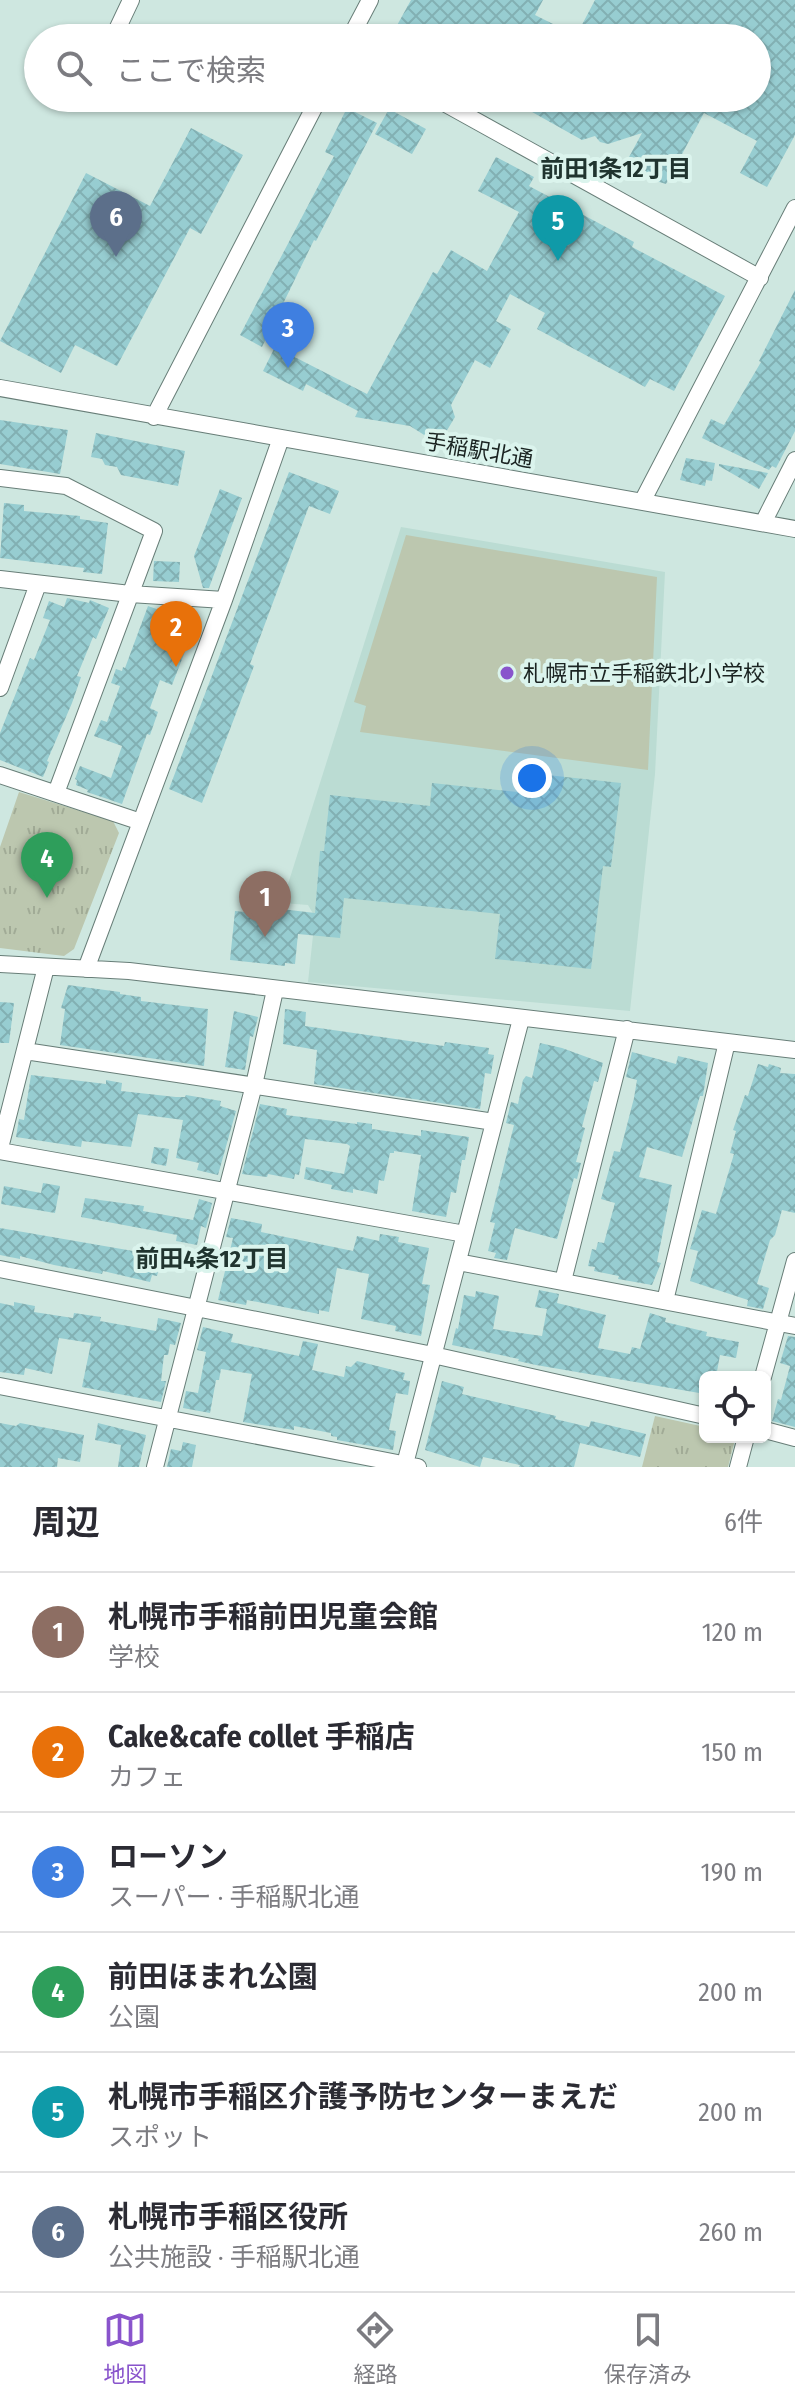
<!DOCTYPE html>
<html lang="ja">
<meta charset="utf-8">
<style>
:root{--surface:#fff;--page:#f2f2f3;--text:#2b2b33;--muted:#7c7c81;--line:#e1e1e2;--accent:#8954cc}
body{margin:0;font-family:"Fira Sans Condensed","Noto Sans JP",sans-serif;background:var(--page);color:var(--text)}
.controls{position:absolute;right:24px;bottom:24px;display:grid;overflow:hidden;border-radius:12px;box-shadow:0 2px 6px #0004}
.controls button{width:72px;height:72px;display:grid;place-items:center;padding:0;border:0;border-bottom:2px solid var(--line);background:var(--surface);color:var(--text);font:40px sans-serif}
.you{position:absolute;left:532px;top:778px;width:28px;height:28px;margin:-20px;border:6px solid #fff;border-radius:50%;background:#1a73e8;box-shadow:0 0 0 12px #1a73e833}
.badge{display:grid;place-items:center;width:52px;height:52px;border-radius:50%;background:var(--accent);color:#fff;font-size:26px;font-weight:700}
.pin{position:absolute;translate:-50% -66px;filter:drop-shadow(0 2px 4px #0008)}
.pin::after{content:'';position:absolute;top:42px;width:28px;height:24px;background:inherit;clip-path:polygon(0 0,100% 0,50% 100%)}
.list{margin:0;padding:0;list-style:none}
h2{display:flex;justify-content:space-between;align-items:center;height:104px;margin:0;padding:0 32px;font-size:34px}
h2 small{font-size:26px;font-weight:400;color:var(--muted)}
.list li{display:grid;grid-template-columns:52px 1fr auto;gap:24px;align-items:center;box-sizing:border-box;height:120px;padding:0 32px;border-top:2px solid var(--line)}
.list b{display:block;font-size:30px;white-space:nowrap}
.list p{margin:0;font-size:26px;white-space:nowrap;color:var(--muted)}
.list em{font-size:26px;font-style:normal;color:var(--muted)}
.icon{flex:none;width:44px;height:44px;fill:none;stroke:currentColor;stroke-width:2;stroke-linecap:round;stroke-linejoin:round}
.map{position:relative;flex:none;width:795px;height:1467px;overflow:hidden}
.search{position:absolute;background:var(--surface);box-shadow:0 2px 6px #0004;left:24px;right:24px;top:24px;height:88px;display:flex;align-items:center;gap:20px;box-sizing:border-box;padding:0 28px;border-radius:44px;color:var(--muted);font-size:30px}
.sheet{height:824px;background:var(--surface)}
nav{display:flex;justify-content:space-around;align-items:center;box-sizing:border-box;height:112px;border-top:2px solid var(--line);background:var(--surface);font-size:22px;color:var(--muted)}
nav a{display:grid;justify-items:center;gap:4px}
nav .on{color:var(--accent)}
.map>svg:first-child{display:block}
</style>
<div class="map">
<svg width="795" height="1467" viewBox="0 0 795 1467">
<defs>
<pattern id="park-tufts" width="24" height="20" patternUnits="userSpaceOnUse" patternTransform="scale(2)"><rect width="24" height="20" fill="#bcc7af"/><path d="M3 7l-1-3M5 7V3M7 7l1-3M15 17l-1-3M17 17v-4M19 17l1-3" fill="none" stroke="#a1ab96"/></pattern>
<pattern id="building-cross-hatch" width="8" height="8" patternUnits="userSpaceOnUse" patternTransform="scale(2)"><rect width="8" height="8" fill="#97cdd1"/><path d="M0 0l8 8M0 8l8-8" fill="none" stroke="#82b0b3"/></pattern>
</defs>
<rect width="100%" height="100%" fill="#cee7e0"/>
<path fill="#bbdcd3" d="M401,527L665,572L655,774L630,1011L308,982L315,917L308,905L282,903Z"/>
<path fill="#bcc7af" d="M406,535L657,577L648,770L360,732L366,706L354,702Z"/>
<path fill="url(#park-tufts)" d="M19,792L113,821L119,833L74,949L64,956L0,948V847Z
M655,1416L705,1427V1437H734L735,1440L728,1467H642Z"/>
<path fill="url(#building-cross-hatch)" d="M411,0H543L535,15L553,24L545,38H390Z
M595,0H795V135L767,187L740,173L757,141L704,113L666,184L646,178L632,170L634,165L628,159L642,133L608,144L600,142L595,136L582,140L507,98H757V38H575Z
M347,108L377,123L316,241L314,240L262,347L240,335L334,156L325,152Z
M389,109L426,129L412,154L375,134Z
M191,128L243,155L201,234L190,228L117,366L75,345L61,373L0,341L86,173L150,206Z
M496,157L534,177L529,186L634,242L632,247L725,296L674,391L650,379L645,387L537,329L545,313L510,294L496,321L511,329L490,368L475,360L451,405L455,417L446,432L429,438L410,426L355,417L358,411L306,384L303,391L263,371L275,347L367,394L433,272L437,274L451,250L487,271L519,212L478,191Z
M795,290V431L776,468L772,466L769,470L702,438L711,419L724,425L761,362L759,361Z
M0,420L68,430L60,474L0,464Z
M96,433L185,451L178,486L121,475L117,467L105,465L102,459L91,457Z
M686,458L715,463L712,481L706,480L705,486L680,480Z
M719,464L768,473L759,489L719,466Z
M289,472L339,491L330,514L309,506L250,664L254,666L202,803L169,789Z
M220,489L242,498L209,588H203L194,556Z
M4,503L24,505V511L80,516V519L108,523L102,574L83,572L84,568L0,558Z
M154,561L180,562L179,582L153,581Z
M67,598L89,603L90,600L109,608L96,639L93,637L77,676L81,677L72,703L47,761L49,762L43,777L0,760V733L30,658L34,660L50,620L43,618L49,601L64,607Z
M148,606L196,623L172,685L160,680L150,708L158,712L150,735L147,734L122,804L87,792L88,790L76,785L77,780L75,779L80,766L111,778L122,746L94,736L101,720L107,722L120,686L111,683L116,669L122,671L123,667L125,668Z
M538,774L621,783L611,867L603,866L591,969L495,959L500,914L344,898L340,938L298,934L295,964L285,963V966L230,960L235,911L264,914V907L315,913L320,851H324L330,795L430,806L432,783L536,794Z
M68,985L120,992V994L141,997V1001L208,1009L204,1066L60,1045L65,1009L61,1008Z
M0,1002L14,1003L9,1043H0Z
M285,1009L306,1012L305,1026L444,1046L445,1042L489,1048L488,1054L494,1055L491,1074L485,1073L480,1109L314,1084L317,1050L283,1044Z
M234,1011L258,1017L253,1037L250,1036L245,1070L225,1067Z
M540,1043L562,1048L603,1063L598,1082L594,1081L582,1127L585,1128L576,1162L581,1163L577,1179L574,1178L557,1239L515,1228L507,1260L494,1258L496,1253L488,1251L495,1223L490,1222L514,1125L506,1123L511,1102L518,1104L523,1080L526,1076L532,1078Z
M632,1052L676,1064L678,1056L708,1063L703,1096H700L682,1157L647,1147L639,1177L672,1185L657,1262L661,1263L652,1285L618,1279L619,1276L594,1271L595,1267L588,1266L592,1249L596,1250L598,1242L604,1243L615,1203L601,1199L614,1151L620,1152L634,1098L637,1080L626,1077Z
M758,1064L768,1067L769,1064L781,1068L780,1073L795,1074V1213L782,1210L775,1235L770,1240L757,1284L769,1288L763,1309L747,1306L748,1300L690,1281L698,1251L690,1249L702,1210L716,1214L734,1154L730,1153L736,1131L733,1130L745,1095L748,1096Z
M31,1075L106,1084V1080L122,1083L121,1091L176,1097H185L186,1095L221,1101L220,1106L236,1111L218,1175L197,1170L199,1163L176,1158L183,1120L138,1114L131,1147L82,1141L81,1147L16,1137L19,1119L24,1120Z
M260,1104L287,1109L286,1115L357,1124V1122L372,1124V1129L421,1136V1130L469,1137L465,1160H462L456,1193L451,1192L446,1217L412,1211L421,1155L394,1151V1153H390L384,1181L379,1180L377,1194L353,1189V1193L331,1189L332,1185L304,1179L306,1167L344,1174L350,1146L347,1144L305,1139L299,1175L295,1174L294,1179L268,1174L267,1177L242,1174Z
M154,1147L169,1149L166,1166L151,1163Z
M43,1183L60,1186L55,1213L1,1204L4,1186L41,1193Z
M85,1198L144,1206L143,1211L193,1220L199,1199L212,1203L206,1228L201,1226L197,1245L176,1241L177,1235L81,1217Z
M231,1218L262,1224L261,1232L353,1251L357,1236L379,1241L380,1234L399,1237L398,1242L429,1248L422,1284L430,1285L421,1336L395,1331L396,1326L361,1319L369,1274L337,1268L329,1312L319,1310V1314L247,1300L246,1305L218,1300L233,1238L226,1237Z
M0,1228L162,1256L157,1276L152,1275L150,1282L103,1271L102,1274L54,1265L20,1256V1259L0,1255Z
M539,1290L559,1294L557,1303L606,1315L598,1348L630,1354L632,1347L640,1349L650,1313L666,1318L665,1322L707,1332L706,1336L739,1342L736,1358L720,1355L716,1377H705V1394L536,1365L518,1361L519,1359L452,1345L456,1328L458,1329L464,1295L475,1297L476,1291L499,1296L493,1329L542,1336L547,1309L535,1307Z
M14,1302L35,1306L34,1312L73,1318L74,1313L101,1317L100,1321L156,1331L158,1318L181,1323L175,1345L170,1344L168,1355H164L161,1381H166L161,1402L82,1387L91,1343L59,1338L52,1374L25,1368L24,1375L0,1372V1303L14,1306Z
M203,1327L233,1334L231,1342L299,1356L303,1341L318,1344L312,1370L344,1377L346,1366L351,1367L357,1361L405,1373L403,1380L410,1381L408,1395L396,1393L389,1430L396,1431L393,1450L337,1440V1437L331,1436V1433L294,1426V1430L243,1422L252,1374L221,1369L219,1380H216L210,1413L183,1408L186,1391L198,1393L206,1352L197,1350Z
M788,1336L795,1337V1427L772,1421L778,1399L781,1400L790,1366L780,1363Z
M442,1381L464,1387L462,1394L556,1416L555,1419L589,1427L591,1421L646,1434L640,1457L580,1443L574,1467H519L520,1465L483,1457L480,1467L425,1450Z
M0,1423L16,1426L20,1423L84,1435L80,1462L58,1458L57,1467H0Z
M98,1423L146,1435L139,1467H118L121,1445L95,1440Z
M183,1442L196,1445L192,1467H167L171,1449L181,1451Z"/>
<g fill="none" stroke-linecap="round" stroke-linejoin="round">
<g stroke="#687e78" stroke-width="18">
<path id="minor" d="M113,38L131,0
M350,38L370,0
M435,98L760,278
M0,388L795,529
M154,417L319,98
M0,478L66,486L154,531L56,793
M643,500L795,208
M763,523L795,460
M0,579L130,594L224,600
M0,688L38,584
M0,775L141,822
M0,964L129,971L795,1050
M86,969L224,600L281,438
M25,1051L494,1122
M0,1148L46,967
M0,1151L465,1234
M458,1262L795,1326
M0,1269L433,1355L705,1416
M563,1281L627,1029
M665,1301L727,1042
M763,1377L795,1261
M0,1386L418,1467
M765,1430L795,1438
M405,1464L521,1019
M155,1467L254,1085L275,990
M738,1467L746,1437"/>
</g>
<use href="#minor" stroke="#fff" stroke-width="16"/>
</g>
<circle fill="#8954cc" stroke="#dbf4ed" stroke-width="3" cx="507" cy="673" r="8"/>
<g text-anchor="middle" stroke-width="8" stroke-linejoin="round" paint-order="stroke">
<g font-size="22" fill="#1a2321" stroke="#dbf4ed">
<text transform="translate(479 450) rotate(10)" y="8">手稲駅北通</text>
</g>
<g font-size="22" fill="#1a2321" stroke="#dbf4ed" text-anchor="start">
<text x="523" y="681">札幌市立手稲鉄北小学校</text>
</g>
<g font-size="24" font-weight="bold" fill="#20342f" stroke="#dbf4ed">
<text x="616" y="177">前田1条12丁目</text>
<text x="212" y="1267">前田4条12丁目</text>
</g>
</g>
</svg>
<div class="controls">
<button><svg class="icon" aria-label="locate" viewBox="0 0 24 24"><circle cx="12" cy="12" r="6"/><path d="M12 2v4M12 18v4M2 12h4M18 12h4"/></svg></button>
</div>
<div class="you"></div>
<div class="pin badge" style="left:265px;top:937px;background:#8d6e63">1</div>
<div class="pin badge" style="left:176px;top:667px;background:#e8710a">2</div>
<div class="pin badge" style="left:288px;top:368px;background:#3f7fe0">3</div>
<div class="pin badge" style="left:47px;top:898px;background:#2e9e5b">4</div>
<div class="pin badge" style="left:558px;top:261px;background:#0f9aa8">5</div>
<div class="pin badge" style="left:116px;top:257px;background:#5c6f8a">6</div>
<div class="search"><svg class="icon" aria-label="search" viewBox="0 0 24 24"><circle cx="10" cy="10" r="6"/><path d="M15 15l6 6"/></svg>ここで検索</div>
</div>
<section class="sheet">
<h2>周辺<small>6件</small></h2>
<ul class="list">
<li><span class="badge" style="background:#8d6e63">1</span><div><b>札幌市手稲前田児童会館</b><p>学校</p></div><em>120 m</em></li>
<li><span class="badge" style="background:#e8710a">2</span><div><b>Cake&amp;cafe collet 手稲店</b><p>カフェ</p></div><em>150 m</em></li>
<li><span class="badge" style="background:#3f7fe0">3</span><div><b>ローソン</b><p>スーパー · 手稲駅北通</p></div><em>190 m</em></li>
<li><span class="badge" style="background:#2e9e5b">4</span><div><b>前田ほまれ公園</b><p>公園</p></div><em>200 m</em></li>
<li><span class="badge" style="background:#0f9aa8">5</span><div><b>札幌市手稲区介護予防センターまえだ</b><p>スポット</p></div><em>200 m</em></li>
<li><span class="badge" style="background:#5c6f8a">6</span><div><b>札幌市手稲区役所</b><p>公共施設 · 手稲駅北通</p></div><em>260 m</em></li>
</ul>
</section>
<nav>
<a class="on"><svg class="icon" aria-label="map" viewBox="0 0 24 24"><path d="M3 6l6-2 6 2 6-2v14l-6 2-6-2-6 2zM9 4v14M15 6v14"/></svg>地図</a>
<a><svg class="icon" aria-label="directions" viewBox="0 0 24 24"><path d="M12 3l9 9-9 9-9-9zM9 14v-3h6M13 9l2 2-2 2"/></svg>経路</a>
<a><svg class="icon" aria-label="saved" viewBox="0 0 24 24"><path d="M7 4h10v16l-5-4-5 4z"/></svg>保存済み</a>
</nav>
